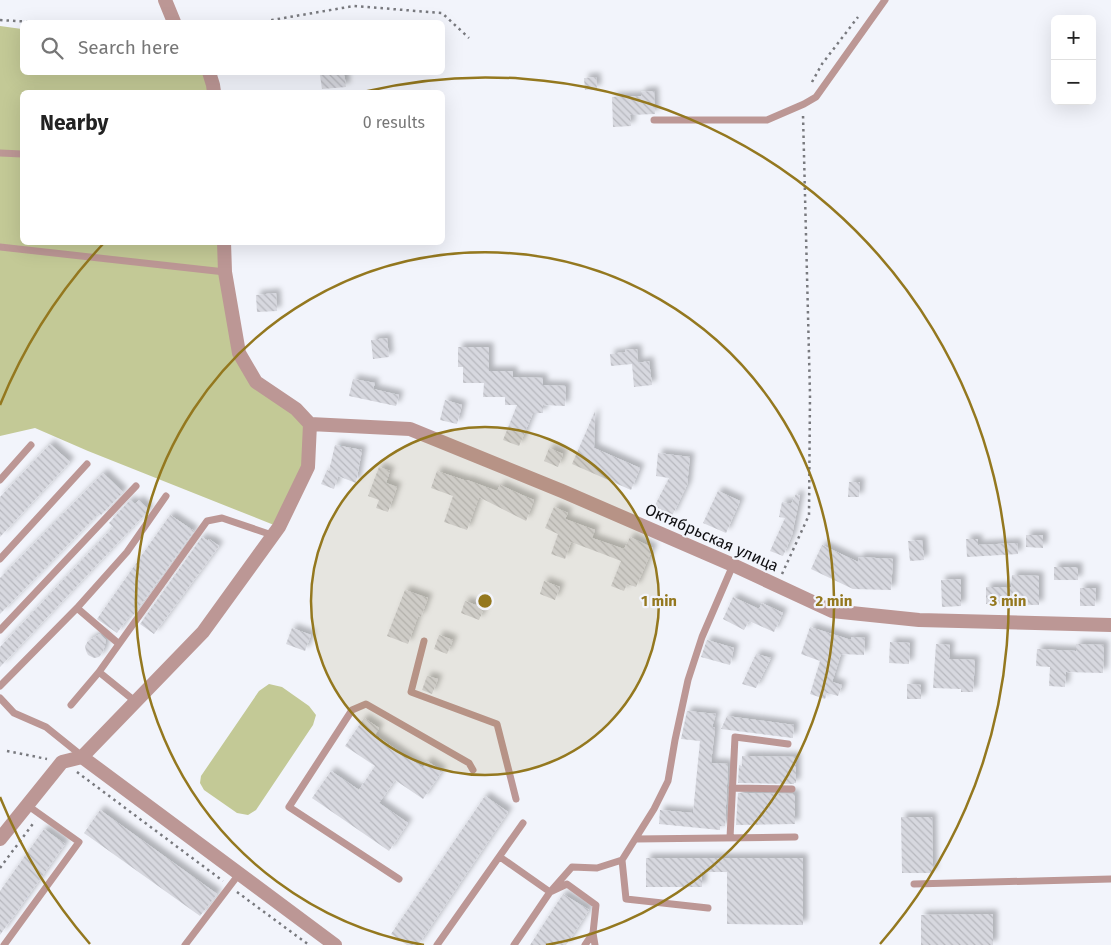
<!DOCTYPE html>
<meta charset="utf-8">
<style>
:root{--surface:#fff;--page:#f6f6f6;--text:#222;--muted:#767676;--line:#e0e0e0}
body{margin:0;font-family:"Fira Sans",sans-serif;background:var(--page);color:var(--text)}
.controls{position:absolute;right:15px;top:15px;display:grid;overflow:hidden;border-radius:8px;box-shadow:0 5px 20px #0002}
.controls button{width:45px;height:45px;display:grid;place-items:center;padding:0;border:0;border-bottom:1px solid var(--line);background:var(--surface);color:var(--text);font:25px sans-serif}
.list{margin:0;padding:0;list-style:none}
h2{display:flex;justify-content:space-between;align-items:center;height:65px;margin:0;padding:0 20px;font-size:21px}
h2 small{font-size:16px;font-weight:400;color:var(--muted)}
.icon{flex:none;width:28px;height:28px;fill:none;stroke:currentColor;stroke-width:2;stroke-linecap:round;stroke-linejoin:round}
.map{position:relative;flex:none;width:1111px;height:945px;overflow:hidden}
.search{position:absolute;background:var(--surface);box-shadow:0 5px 20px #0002;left:20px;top:20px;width:425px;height:55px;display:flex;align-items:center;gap:12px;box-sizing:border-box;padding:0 18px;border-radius:8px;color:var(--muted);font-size:19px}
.panel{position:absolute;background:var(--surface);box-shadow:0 5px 20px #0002;left:20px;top:90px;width:425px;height:155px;border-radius:8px}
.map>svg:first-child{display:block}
</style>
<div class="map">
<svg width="1111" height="945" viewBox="0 0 1111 945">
<defs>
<pattern id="building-back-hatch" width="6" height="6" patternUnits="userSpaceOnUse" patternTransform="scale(1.25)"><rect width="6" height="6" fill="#d7d8df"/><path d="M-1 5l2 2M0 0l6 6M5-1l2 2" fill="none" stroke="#b7b8be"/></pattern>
<filter id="shadow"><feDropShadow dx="4.5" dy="-4.5" stdDeviation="2.5" flood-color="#0004"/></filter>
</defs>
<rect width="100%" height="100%" fill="#f2f4fb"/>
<path fill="#c3c996" d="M0,26L22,29V72L209,73L214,92H22V242L224,243L239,353L256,382L310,424L308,467L279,527L88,451L35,428L0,436Z
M269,684L282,687L309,706L316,715L313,725L256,810L248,815L237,813L204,790L200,783L201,776L259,691Z"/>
<path fill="url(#building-back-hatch)" filter="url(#shadow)" d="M344,72L346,87L322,89L320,75Z
M596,77L597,89L585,90L584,78Z
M654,91L655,114L630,115L631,126L613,127L612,97L641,96V92Z
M276,293L277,311L257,312L256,295Z
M387,338L389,357L373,359L371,340Z
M458,347H489V371H513V377L543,378V385L566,386L565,406L543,405V413H533L519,446L503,440L517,405H505V397H483L484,383H463V367H458Z
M637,349L638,363L649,361L652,385L634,387L632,364L611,366L610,354L625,352V350Z
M353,379L375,383L373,389L399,395L396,406L349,396Z
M445,400L462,405L457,424L440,420Z
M595,411L594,448L640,468L631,490L572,464Z
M50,444L70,462L0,537V497Z
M335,445L362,450L356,483L338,476L334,489L321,484L327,470L329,471Z
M549,448L563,454L558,467L544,461Z
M658,453L690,457L687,485L672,516L654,507L669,478L656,476Z
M379,467L390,471L386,483L397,487L388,512L376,508L379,500L368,496Z
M437,471L467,481V480L497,491L500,485L522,495L534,500L526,521L479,497L467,530L444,522L453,496L431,488Z
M103,473L123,492L101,515L99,513L0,614V578Z
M849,482H860L859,497H848Z
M718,491L740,501L726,533L703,523Z
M796,494L800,496L792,535L783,556L770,551L785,518L779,517L782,502L791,504Z
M130,500L135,504L139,500L149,510L0,667V647L113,527L109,523Z
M554,507L568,513L565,519L595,530L592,538L624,549L630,537L653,548L636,587L627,584L624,591L611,586L621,561L603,554L571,542L565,559L551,554L558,534L545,528Z
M170,515L194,531L131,618L129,616L117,633L97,619Z
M1026,535H1043V548L1026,547Z
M202,537L208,541L209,539L219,546L154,634L140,624Z
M966,539H978V545L1017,543L1018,554L967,557Z
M922,540L924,560L910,561L908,541Z
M822,545L858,562L859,557L893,559L891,590L853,589L811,569Z
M1054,567H1078V580H1054Z
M1012,575L1039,576V605L986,604V587H1011Z
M961,579V606L942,607L941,580Z
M544,581L560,587L555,600L540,594Z
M1080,588H1096L1095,606H1080Z
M405,590L428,598L421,617L418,616L408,644L387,636Z
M733,597L759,609L762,603L783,613L774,632L749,621L744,630L723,619Z
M465,601L484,608L479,620L461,613Z
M810,627L851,640V637L865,638L864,655L841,654L832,682L842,685L838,696L827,693L825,699L810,694L820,661L801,654Z
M292,628L311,635L305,651L286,644Z
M100,634L106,640L103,652L99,657L94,658L88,655L86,651L85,646L88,641Z
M439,635L453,640L447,654L434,649Z
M707,640L734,648L730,665L701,657Z
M890,642L910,643L909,664L889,663Z
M936,644L950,645L949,659L975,660L973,692H961V689L933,688Z
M1076,644L1104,645L1103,673L1066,672L1065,687L1049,686L1050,667L1036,666L1037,649L1076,651Z
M756,654L771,658L756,688L742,684Z
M427,676L438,679L432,694L422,690Z
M907,684L921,685V699H907Z
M687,711L716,714L712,727L715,728L711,763L728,764L725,826H720V830L659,824L660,810L693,813L700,741L681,739Z
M727,716L794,725L793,738L721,729Z
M364,718L379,728L375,735L423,768L427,761L442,771L423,799L395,780L379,803L408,823L389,851L312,798L331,771L359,790L375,766L345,746Z
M742,756L796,757V783H794V784L738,783L739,765L742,766Z
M738,793L795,794V824L736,825Z
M485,796L508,812L418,945H407L391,934Z
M100,810L217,894L200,916L84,833Z
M901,817H932L933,873H902Z
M44,829L65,844L0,935V891Z
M646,858H803V925L727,924V872H702V887H646Z
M563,894L589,910L566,945H530Z
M993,914V945H921V915Z"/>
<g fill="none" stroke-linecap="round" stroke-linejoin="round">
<path stroke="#78797e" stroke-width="2.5" stroke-dasharray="2.5 4" stroke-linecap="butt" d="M0,20L32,22
M265,22L272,20L354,6L442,13L469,38
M812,82L822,64L858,17
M782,574L809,515L810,395L803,115
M7,751L47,759
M77,772L223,881
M0,868L35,821
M237,892L309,945"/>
<path stroke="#bc9795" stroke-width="7" d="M654,120H767L804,104L816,97L885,0
M0,153L22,154
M0,247L225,272
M0,480L31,445
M0,559L87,464
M77,608L119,644
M0,630L136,486
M424,641L411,692L497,724L516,799
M99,672L136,702
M0,686L77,608L127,552L166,496
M0,698L14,713L46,727L82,756
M71,705L99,672L207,521L222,518L272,535
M732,788L792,789
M730,838L735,737L788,744
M636,839L795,837
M500,857L550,892L572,867L597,868L622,860L654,809L668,781L675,740L688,680L702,637L733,565
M622,860L626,899L708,908
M399,879L289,807L352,710L366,704L469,763L473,770
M914,884L1111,879
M593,933L595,945
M4,945L79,842L27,805
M185,945L239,874
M437,945L523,823
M514,945L550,892L567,884L596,905L593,933L585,945"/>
<path stroke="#bc9795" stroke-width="14" d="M165,0L174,22
M209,72L213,85L214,92
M310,424L410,429L562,491L733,565L832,611L919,620L1111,625
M82,757L335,945
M0,839L62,762L82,757L203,632L279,527L308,467L310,424L296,409L256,382L239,353L225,272L224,242"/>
</g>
<circle cx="485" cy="601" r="174" fill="#94781f" fill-opacity=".12"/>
<g fill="none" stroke="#94781f" stroke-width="2.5">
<circle cx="485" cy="601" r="174"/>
<path d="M424 945A349 349 0 1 1 546 945"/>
<path d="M90 944A523 523 0 0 1 0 797M0 405A523 523 0 0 1 103 244M363 92A523 523 0 0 1 880 944"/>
</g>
<g text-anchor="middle" stroke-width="4.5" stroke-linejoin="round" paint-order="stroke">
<g font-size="16" fill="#0f0f12" stroke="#f2f4fb">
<text transform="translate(712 537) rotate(24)" y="6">Октябрьская улица</text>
</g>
</g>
<circle cx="485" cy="601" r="8" fill="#94781f" stroke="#f2f4fb" stroke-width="2.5"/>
<g font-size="15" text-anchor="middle" font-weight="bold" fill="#94781f" stroke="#f2f4fb" stroke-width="4.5" stroke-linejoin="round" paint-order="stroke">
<text x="659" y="606">1 min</text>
<text x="834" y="606">2 min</text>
<text x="1008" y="606">3 min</text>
</g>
</svg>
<div class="controls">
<button>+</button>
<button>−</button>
</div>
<div class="search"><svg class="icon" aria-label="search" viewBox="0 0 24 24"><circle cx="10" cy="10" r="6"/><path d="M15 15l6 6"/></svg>Search here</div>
<section class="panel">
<h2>Nearby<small>0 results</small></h2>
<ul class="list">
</ul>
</section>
</div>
